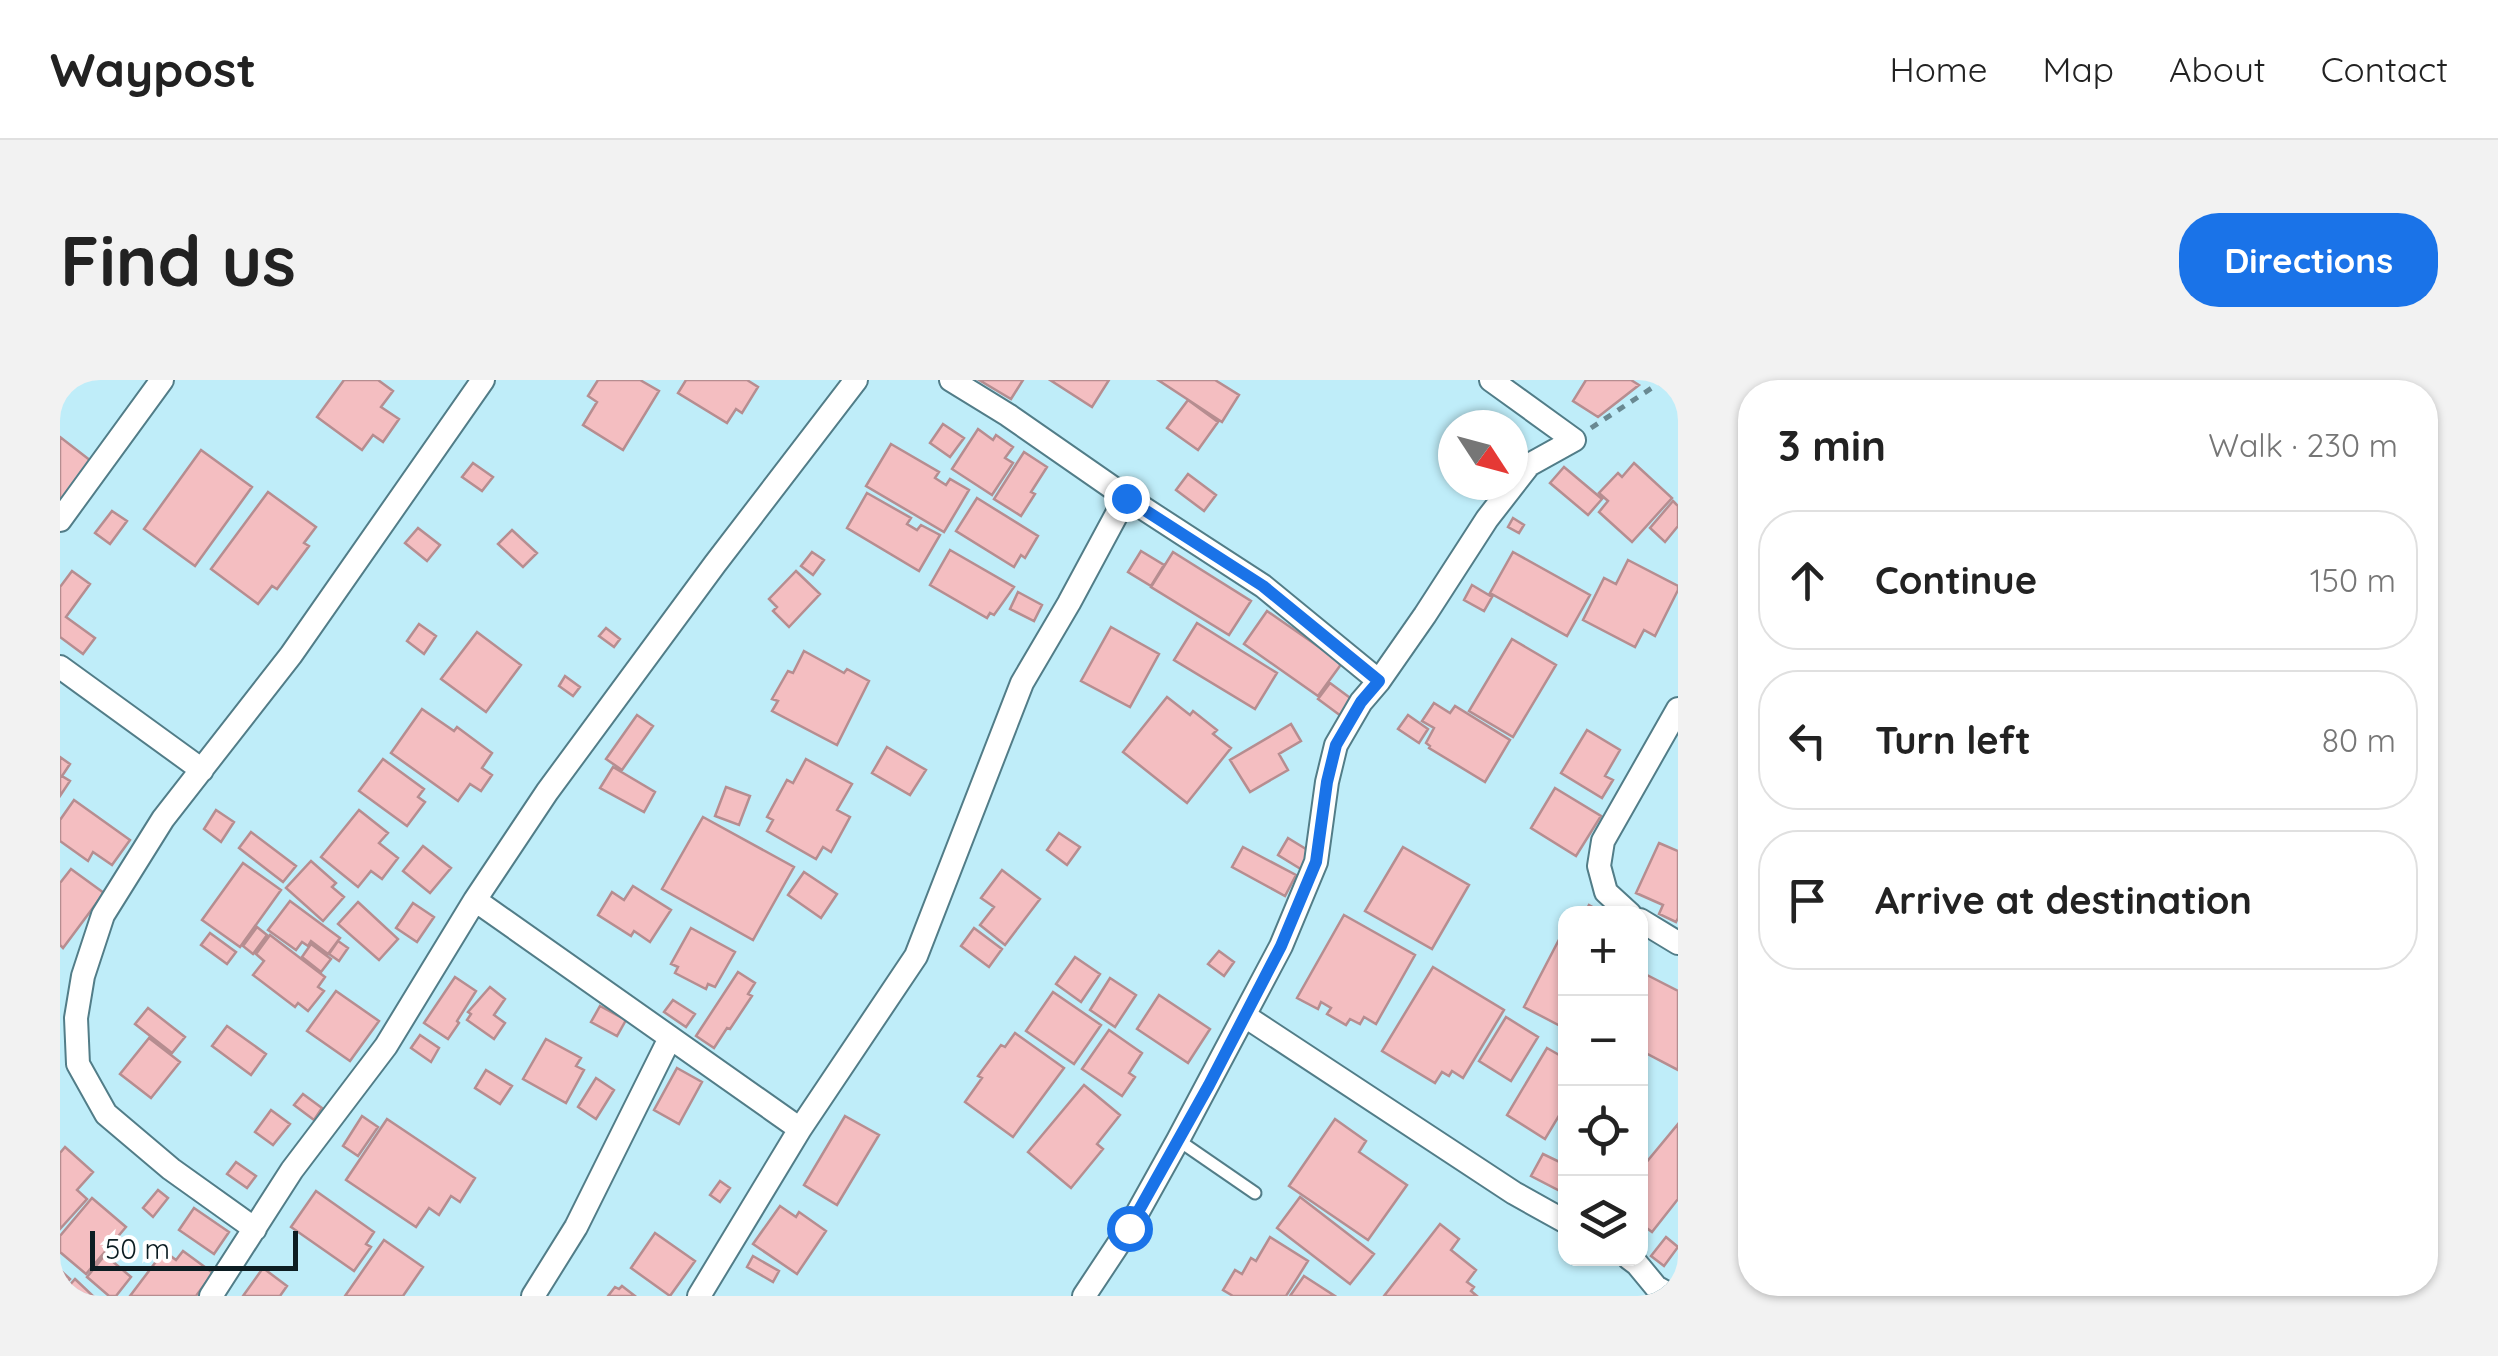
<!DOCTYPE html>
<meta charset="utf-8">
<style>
:root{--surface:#fff;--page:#f2f2f2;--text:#222;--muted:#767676;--line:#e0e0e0;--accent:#1a73e8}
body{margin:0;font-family:Quicksand,sans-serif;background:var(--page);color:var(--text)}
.controls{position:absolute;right:30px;bottom:30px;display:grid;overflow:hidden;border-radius:20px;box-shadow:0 2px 8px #0004}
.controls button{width:90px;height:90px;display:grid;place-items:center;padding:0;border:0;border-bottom:2px solid var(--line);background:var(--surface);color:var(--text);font:50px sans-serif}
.compass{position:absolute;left:1378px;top:30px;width:90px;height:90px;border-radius:50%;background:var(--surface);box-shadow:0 2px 8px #0004;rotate:126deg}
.scale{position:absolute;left:30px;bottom:25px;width:208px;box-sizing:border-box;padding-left:10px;border:5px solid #0c1d22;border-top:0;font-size:28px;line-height:35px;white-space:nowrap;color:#0c1d22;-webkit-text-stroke:8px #fff;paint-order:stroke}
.stop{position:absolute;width:30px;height:30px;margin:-22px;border:8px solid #1a73e8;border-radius:50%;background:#fff}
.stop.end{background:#1a73e8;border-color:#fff;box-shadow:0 2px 10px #0008}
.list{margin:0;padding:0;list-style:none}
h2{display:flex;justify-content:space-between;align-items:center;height:130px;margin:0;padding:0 40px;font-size:42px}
h2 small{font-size:32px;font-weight:400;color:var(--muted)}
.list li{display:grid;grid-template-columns:65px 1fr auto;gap:30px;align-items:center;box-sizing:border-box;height:140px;margin:0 20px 20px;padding:0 20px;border:2px solid var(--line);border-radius:40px}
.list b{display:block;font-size:38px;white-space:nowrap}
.list em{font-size:32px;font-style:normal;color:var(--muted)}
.icon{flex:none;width:55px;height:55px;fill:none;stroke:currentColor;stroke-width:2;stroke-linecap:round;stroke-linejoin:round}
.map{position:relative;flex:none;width:1618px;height:916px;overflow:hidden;border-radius:40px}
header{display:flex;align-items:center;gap:60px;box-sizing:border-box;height:140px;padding:0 50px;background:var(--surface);border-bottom:2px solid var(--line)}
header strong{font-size:48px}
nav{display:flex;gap:55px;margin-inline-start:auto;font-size:35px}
.intro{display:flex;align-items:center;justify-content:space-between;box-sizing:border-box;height:240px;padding:0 60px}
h1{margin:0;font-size:70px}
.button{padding:25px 45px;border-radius:40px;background:var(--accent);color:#fff;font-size:35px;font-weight:700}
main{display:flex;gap:60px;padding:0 60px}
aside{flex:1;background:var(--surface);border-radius:40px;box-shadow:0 2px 8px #0004}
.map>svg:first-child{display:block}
</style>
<header>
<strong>Waypost</strong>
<nav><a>Home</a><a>Map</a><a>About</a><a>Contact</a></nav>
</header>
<div class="intro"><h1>Find us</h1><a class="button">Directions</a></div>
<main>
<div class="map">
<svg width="1618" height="916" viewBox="0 0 1618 916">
<rect width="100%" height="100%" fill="#bfedf9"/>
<path fill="#f4bec1" stroke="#b68d90" stroke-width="2.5" d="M284,0H318L333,11L321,27L339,39L323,62L313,55L302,70L257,37Z
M538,0H580L599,11L563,70L523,45L537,22L528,16Z
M626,0H687L698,7L682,33L676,29L667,43L618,13Z
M919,0H963L951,19Z
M990,0H1049L1032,27Z
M1098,0H1155L1179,15L1162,42Z
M1526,0H1571L1579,5L1538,37L1513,21Z
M1128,20L1158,42L1138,70L1107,48Z
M883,44L904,58L890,77L870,63Z
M918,49L933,60L936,55L953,67L945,78L953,83L932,115L892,89Z
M0,57L31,81L0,121Z
M831,64L879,92L875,98L886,105L890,99L909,110L884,152L806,106Z
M141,70L192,107L135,186L84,149Z
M964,72L987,87L971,112L975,114L961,136L934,119Z
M413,83L433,97L422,111L402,97Z
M1574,83L1612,118L1572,162L1539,132L1548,121L1539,113L1558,93L1562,97Z
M1504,87L1542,119L1528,135L1490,103Z
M1128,94L1156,115L1144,131L1116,110Z
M208,112L256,147L244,163L249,166L217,209L212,206L198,224L151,189Z
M807,113L851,138L847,144L857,150L861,145L880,155L859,191L787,148Z
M917,118L978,156L965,178L961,175L954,187L896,151Z
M1613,121L1618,126V146L1605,162L1590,148Z
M52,131L67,141L50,164L35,153Z
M1453,138L1464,145L1459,153L1448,147Z
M358,148L380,165L367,181L345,163Z
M452,150L477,173L463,187L438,164Z
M890,170L954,207L934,235L930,233L927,238L870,205Z
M1081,171L1104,185L1091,206L1068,192Z
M752,172L764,180L753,195L741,186Z
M1113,172L1191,221L1169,255L1091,207Z
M1453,172L1530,215L1507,256L1430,213Z
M1568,180L1618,206V210L1595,256L1584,250L1575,267L1523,240L1544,198L1556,204Z
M12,191L30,204L6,237L35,258L23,274L0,257V207Z
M736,191L760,214L729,247L713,231L717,227L709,219Z
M1412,205L1432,217L1424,231L1404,220Z
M958,212L982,225L974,241L950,229Z
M1207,231L1282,283L1258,316L1184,264Z
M1137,243L1217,293L1195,329L1114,280Z
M359,244L376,256L364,274L347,261Z
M1051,247L1099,274L1070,327L1021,301Z
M546,248L560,259L554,267L539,256Z
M417,252L461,285L426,332L381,299Z
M1452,259L1496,285L1453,357L1409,331Z
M744,271L784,293L787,289L809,301L777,365L712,331L718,321L712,319L728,291L733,293Z
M505,296L520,307L513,316L499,306Z
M1270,303L1293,320L1281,336L1258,319Z
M1107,317L1130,335L1133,331L1157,350L1153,354L1171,368L1127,423L1063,372Z
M1374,323L1390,333L1395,326L1450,360L1425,402L1369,368L1370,366L1366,363L1374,348L1362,341Z
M362,329L394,351L397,347L432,373L422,388L432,395L421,411L410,404L398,421L331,373Z
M577,335L593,346L562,390L546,379Z
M1348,335L1368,349L1359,363L1338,349Z
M1231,344L1241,361L1219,374L1228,390L1190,412L1170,380Z
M1527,350L1560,370L1545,396L1553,400L1542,418L1501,393Z
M827,367L866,390L850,415L812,393Z
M0,377L10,384L2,396L10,401L0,416Z
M323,379L364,409L358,417L365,422L347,446L299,411Z
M746,379L792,404L777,430L790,437L771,472L763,467L756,479L707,451L713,440L707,437L727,400L733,403Z
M553,387L595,412L584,432L540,408Z
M666,407L690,416L679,445L655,436Z
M1495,408L1541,436L1516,476L1471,448Z
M14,420L70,460L52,485L33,472L28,481L0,461V440Z
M156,430L174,442L161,462L144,449Z
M299,430L328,453L319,463L338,478L322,499L311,491L298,507L261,477Z
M643,437L734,487L693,560L602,509Z
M191,452L236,486L223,502L179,468Z
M999,453L1020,467L1007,485L987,470Z
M1228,458L1254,474L1244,491L1218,475Z
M1599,463L1618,471V538L1616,542L1599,534L1603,525L1576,513Z
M363,466L391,488L370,513L343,491Z
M1183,467L1236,495L1225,516L1172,487Z
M1343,467L1409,505L1372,569L1305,531Z
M251,481L276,503L272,507L284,517L263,541L226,508Z
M183,483L221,510L180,567L142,540Z
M11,489L44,513L3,568L0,565V503Z
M942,490L980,519L945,565L920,545L934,527L921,518Z
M744,492L777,514L761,538L728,515Z
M573,506L611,530L590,562L574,551L571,556L538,535L552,512L564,520Z
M230,521L280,558L268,574L251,561L248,566L242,562L236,570L208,550Z
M298,522L338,559L319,580L278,544Z
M353,523L374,537L357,562L336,548Z
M1529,525L1545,534H1524Z
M1284,535L1355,575L1316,644L1304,637L1300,644L1290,639L1286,645L1267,634L1271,628L1261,622L1258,629L1237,618Z
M197,547L207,555L193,574L183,566Z
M631,548L675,572L655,607L648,604L646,609L615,593L618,587L611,584Z
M914,548L942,569L929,587L901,566Z
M1504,550H1506V649L1464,627Z
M150,553L176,572L167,584L141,565Z
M210,555L265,597L258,607L264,611L248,631L238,623L235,627L193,595L204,581L196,574Z
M278,561L288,568L279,581L269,574Z
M251,564L271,579L261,592L242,577Z
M1159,571L1174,582L1164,596L1148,584Z
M1015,577L1040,594L1021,622L996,604Z
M1373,587L1444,630L1403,698L1392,691L1389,696L1382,692L1375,703L1322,671Z
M678,592L695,603L688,614L692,616L670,649L667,648L654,668L636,656Z
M1587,595L1618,611V690L1580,670V607Z
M395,597L416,611L397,641L399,643L388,659L364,643Z
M1050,598L1076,615L1055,647L1030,630Z
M430,607L445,619L434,635L445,643L434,659L407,640L411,634L408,632Z
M276,611L319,641L290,681L247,651Z
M993,612L1041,645L1014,684L966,651Z
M1099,615L1150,649L1128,683L1077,649Z
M613,620L635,634L626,647L604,632Z
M540,626L566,640L557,656L531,642Z
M88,628L125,657L112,673L75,644Z
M1446,637L1478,657L1451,701L1419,681Z
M167,646L206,674L191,695L152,666Z
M1049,650L1082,673L1069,693L1075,697L1062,716L1022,689Z
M955,653L1004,688L953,757L905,722L922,698L918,696L941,665L945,667Z
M360,655L379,668L371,682L351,668Z
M89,658L120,682L91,718L60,694Z
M486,659L521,678L516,686L524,690L506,723L463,699Z
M1487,668L1506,679V724L1485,759L1447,735Z
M617,688L642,702L619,744L594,730Z
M426,690L452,706L440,724L415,708Z
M536,698L554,710L536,739L518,727Z
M1024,705L1060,735L1037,764L1043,769L1011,808L968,772Z
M243,714L262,728L254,740L234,725Z
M211,730L230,744L213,765L195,752Z
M302,736L318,747L298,776L283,766Z
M785,736L819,755L777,825L744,805Z
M327,739L415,798L400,822L391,816L379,835L369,828L356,847L286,800Z
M1275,739L1306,761L1299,772L1347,805L1308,860L1229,806Z
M1618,744V819L1592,852L1580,843V790Z
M5,767L33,792L17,810L27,819L0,849V773Z
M1483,774L1506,785V805L1502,812L1471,796Z
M176,782L196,796L187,808L167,794Z
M660,801L670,808L660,822L650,815Z
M98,810L108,818L93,837L83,828Z
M256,811L314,852L306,864L311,867L294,891L231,847Z
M1240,817L1314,874L1290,904L1217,848Z
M32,818L66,847L26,894L0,872V856Z
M720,826L736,837L739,832L766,851L737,894L693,864Z
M134,828L169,852L154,874L119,850Z
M1380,844L1399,859L1391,870L1416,890L1407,902L1414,907L1411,911L1417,916H1324Z
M595,853L635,881L610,916L571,888Z
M1210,857L1248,881L1226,916H1173L1163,910L1175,890L1182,894L1191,878L1196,881Z
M1606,857L1618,867L1604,886L1591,876Z
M324,860L363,887L343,916H285Z
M104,871L116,880L123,871L153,893L136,916H70Z
M45,875L71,897L56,916H49L27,897Z
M693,876L719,891L713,902L687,887Z
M203,888L227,906L220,916H183Z
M0,890L10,899L0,910Z
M1244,896L1275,916H1230Z
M15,899L33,916H0Z
M562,906L575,916H548L555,907L559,909Z"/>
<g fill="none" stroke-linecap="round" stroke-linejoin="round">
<g stroke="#527d88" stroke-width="15">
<path id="lane" d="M1118,760L1195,813"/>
</g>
<g stroke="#527d88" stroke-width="26">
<path id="street" d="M891,0L948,35L1066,117L1203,206L1319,301
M0,140L102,0
M0,287L142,390
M415,520L740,749
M1570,534L1546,512L1539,486L1543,461L1618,329
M1580,540L1618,563
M1185,636L1454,813L1506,842
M195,849L111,789L46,734L18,684L16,638L23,596L43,535L103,439L231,275L423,0
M1569,878L1577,884L1596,907L1612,916
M151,916L232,790L326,666L415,520L487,412L655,184L796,0
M473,916L516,847L610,658
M639,916L740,749L856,576L962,303L1009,223L1066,117
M1024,916L1069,848L1118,760L1221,566L1256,482L1267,402L1276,365L1301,322L1319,301L1365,235L1427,139L1469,85L1514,60L1431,0"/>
</g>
<path stroke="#698992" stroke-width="5" stroke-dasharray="8 8" stroke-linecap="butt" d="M1531,48L1604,0"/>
<use href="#lane" stroke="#fff" stroke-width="11"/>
<use href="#street" stroke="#fff" stroke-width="22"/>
</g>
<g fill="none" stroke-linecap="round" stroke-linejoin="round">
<path stroke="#1a73e8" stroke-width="12" d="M1066,118L1203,206L1319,301L1301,322L1276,365L1267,402L1256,482L1221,566L1149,705L1069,848"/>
</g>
</svg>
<div class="controls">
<button>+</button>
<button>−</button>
<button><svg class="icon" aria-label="locate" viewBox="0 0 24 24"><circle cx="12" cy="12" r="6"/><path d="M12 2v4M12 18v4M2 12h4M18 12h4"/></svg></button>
<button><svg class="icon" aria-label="layers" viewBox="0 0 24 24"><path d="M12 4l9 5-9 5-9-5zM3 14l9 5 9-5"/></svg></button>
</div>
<svg class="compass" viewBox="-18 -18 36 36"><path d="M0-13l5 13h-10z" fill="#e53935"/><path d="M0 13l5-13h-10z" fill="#767676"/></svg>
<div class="scale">50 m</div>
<div class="stop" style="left:1069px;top:848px"></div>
<div class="stop end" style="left:1066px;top:118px"></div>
</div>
<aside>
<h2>3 min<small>Walk · 230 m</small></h2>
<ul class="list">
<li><svg class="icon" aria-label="ahead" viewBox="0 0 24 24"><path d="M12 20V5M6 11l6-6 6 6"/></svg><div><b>Continue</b></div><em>150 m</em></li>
<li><svg class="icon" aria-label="left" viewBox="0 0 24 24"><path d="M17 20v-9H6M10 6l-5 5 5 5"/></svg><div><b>Turn left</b></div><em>80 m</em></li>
<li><svg class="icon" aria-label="arrive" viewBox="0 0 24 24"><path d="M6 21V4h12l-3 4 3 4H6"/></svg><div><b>Arrive at destination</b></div></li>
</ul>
</aside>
</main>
